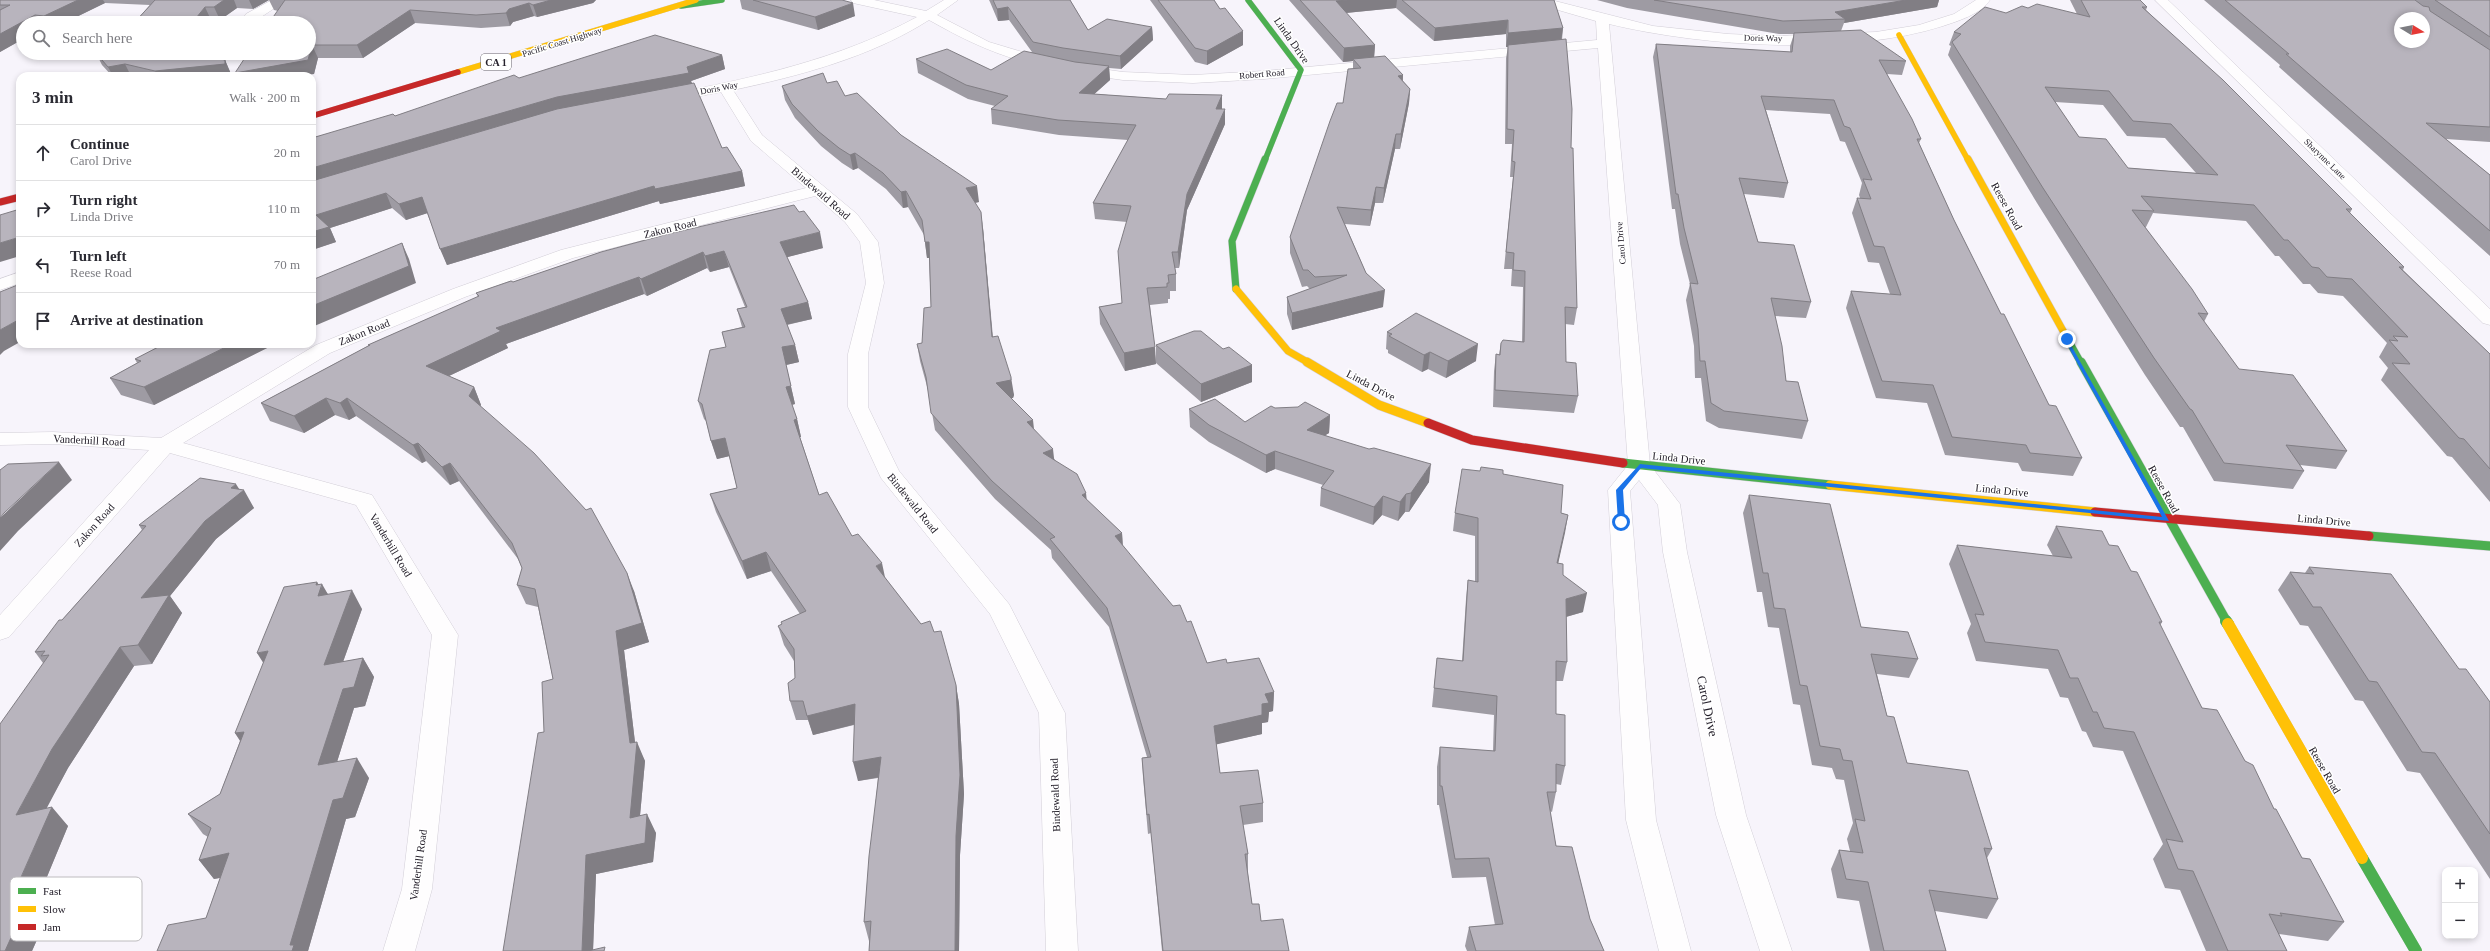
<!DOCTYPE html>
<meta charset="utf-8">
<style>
:root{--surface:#fff;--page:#f7f7f7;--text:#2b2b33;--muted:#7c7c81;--line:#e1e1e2}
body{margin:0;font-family:Georgia,serif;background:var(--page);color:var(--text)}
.controls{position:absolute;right:12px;bottom:12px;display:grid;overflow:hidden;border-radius:8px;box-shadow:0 2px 6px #0003}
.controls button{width:36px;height:36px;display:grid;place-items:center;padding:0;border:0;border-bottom:1px solid var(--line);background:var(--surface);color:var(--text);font:20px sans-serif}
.compass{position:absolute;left:2394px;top:12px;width:36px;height:36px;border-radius:50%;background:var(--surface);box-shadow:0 2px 6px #0003;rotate:100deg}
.stop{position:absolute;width:12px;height:12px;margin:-9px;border:3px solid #1a73e8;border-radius:50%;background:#fff}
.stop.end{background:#1a73e8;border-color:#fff;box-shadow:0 1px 4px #0008}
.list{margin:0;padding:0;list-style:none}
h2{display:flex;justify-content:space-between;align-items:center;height:52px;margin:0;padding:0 16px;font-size:17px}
h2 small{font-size:13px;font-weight:400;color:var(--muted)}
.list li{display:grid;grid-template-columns:26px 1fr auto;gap:12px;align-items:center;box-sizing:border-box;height:56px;padding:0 16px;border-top:1px solid var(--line)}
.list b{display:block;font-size:15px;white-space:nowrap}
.list p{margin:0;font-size:13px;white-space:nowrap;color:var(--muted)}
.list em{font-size:13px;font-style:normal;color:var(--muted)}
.icon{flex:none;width:22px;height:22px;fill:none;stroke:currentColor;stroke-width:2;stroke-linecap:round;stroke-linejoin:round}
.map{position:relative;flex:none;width:2490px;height:951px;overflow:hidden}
.search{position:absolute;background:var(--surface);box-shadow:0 2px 6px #0003;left:16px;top:16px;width:300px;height:44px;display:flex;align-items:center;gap:10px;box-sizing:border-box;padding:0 14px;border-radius:22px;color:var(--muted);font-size:15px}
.panel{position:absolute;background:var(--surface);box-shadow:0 2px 6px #0003;left:16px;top:72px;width:300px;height:276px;border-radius:12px}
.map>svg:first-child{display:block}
</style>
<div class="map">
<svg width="2490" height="951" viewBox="0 0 2490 951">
<rect width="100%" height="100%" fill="#f7f4fb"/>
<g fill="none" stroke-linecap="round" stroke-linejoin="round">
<g stroke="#d2ced7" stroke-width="1">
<path id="street" d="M272,0H287L252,23H240L246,14Z
M851,0H874L926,11L944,0H958L937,15L989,42L1049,60L1051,63L1044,67C998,56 970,43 929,20C871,57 799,76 733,90L762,135L857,214L878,242L884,283L868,354V407L899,471L1009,604L1065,713L1078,951H1046L1039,713L990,614L881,478L848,407V354L866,283L860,242L845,222L815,196L573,258L465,297L330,353L183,443L372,495L458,635L432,889L415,951H383L402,889L432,635L356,505L170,453L9,637L0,640V615L149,450L53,444L0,445V433L53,432L161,438L316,345L453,289L561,250L806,188L751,141L721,92L669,102L662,98L669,94C754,78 840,59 917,17L853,3Z
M1532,0H1551L1653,26L1728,34L1775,36L1876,32L1919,25L1954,14L1976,0H1990C1981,14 1958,21 1943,26C1849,56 1704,47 1609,24L1650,465L1680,504L1687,552L1746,815L1792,951H1760L1716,815L1663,552L1658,505L1639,480L1630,491L1656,820L1691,951H1659L1626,820L1608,490L1628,465L1598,48L1264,79L1193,83L1123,80L1080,74L1073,70L1080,66L1123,72L1193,75L1264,71L1597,40L1596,21L1534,3Z
M2155,0H2168L2490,309V325L2483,323Z
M20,272V283L0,290V279Z"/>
</g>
<g stroke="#d2ced7" stroke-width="6">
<path id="fast-far3" d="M1248,0L1301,70L1265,160
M681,6L722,0"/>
</g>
<g stroke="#d2ced7" stroke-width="8">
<path id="fast-far2" d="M1236,289L1232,241L1265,159
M2067,338L2081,363"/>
</g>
<g stroke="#d2ced7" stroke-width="10">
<path id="fast-far1" d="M2081,362L2227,622
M1623,463L1830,485
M2369,536L2490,546"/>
</g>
<g stroke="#d2ced7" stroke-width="12">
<path id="fast" d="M2226,621L2228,624
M2362,858L2416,951"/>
</g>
<g stroke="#d2ced7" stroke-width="6">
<path id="slow-far3" d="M1899,35L1968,160
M458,72L696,0"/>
</g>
<g stroke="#d2ced7" stroke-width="8">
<path id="slow-far2" d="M1968,159L2067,338
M1236,289L1288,351L1309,363"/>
</g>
<g stroke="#d2ced7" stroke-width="10">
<path id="slow-far1" d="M1307,362L1379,405L1428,423
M1830,485L2095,512"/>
</g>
<g stroke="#d2ced7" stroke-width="12">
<path id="slow" d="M2228,624L2362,858"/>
</g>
<g stroke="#d2ced7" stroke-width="6">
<path id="jam-far2" d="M312,116L458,72"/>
</g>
<g stroke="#d2ced7" stroke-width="8">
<path id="jam-far1" d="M0,202L20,197"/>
</g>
<g stroke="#d2ced7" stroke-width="10">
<path id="jam" d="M1428,423L1472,440L1623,463
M2095,512L2369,536"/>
</g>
<use href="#street" fill="#fefdfe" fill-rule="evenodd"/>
<use href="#fast-far3" stroke="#4caf50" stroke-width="5.5"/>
<use href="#fast-far2" stroke="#4caf50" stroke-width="7"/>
<use href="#fast-far1" stroke="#4caf50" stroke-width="9"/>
<use href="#fast" stroke="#4caf50" stroke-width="12"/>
<use href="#slow-far3" stroke="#ffc107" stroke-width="5.5"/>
<use href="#slow-far2" stroke="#ffc107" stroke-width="7"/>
<use href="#slow-far1" stroke="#ffc107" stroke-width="9"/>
<use href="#slow" stroke="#ffc107" stroke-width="12"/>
<use href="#jam-far2" stroke="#c62828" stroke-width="5.5"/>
<use href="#jam-far1" stroke="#c62828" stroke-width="7"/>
<use href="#jam" stroke="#c62828" stroke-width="9"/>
</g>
<path fill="#9e9ba3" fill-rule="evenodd" d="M0,0H269L253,9L237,8L220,20H211L209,23H134L150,5L105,3L64,23H23V39L0,52Z
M269,0H596L593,3L537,17L534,16L513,22L510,26L481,28L415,23L363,58H318L314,74L278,11L274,10Z
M740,0H842L855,16L818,30L742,9Z
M989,0H1070L1088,30L1152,27L1153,40L1121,69L1109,68L1110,80L1094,94L1166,99L1222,95V109L1225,124L1187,210L1179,268H1175L1176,274V291H1170V299H1168V303L1150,305L1156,364L1125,371L1100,324L1099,307L1122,303L1127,222L1095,219L1093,203L1128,140L1059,135L992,124L991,109L995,106L968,99L918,73L916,59L991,70L1032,52L1009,20L998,21L990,2Z
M1150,0H1214L1243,45L1207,65L1195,62Z
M1289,0H1554L1563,28L1562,40L1571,148L1577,308L1574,325L1565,324L1566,362L1578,396L1574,413L1493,407L1494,371L1496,354L1499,355L1501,343L1522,342L1523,287L1511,286L1512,269H1504L1513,177H1510L1512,144H1505L1506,58L1508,47H1506V34L1434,41L1396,8L1346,13L1375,45L1374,57L1403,75V81L1410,89L1409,103L1400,149H1395L1383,203H1375L1370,226L1345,224L1366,273L1383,307L1292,330L1287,314V297L1310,289L1307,286L1302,287L1290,253V237L1343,103L1353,69V61L1343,62Z
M1597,0H1939L1937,7L1844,23L1841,31L1906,61L1902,75L1887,74L1921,139L1919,143L1954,220L2001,314L2049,405L2082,458L2073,476L2022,471L2018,463L1945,455L1927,403L1876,398L1846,308L1851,291L1890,294L1879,263L1868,262L1852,213L1857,198H1860L1859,195L1862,183L1845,142L1840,141L1830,114L1766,110L1788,183L1784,198L1744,194L1758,242L1811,302L1806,318L1775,316L1786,381L1808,421L1802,439L1719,428L1706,421L1701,378H1695L1694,346L1686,300L1690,284L1680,244L1675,209H1672L1653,57L1656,44L1790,52V46L1794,34H1779L1627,8Z
M2070,0H2140L2147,7L2146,10L2352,209L2350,213L2404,267L2403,270L2490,354V502L2452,457L2447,456L2381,380L2388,368L2379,357L2387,343L2343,296L2318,293L2310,284H2303L2279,256H2275L2246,221L2153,213L2146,227H2145L2208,314L2204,322L2239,369L2347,451L2336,469L2300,465L2304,471L2293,489L2214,481L2183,427H2180L2145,375L2037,203L1948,55L1951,46L1949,45L1954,32L2006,13L2028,8L2077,14ZM2055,102L2103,105L2127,136L2165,138L2196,173L2128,168L2079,137Z
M2204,0H2490V142L2446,139L2490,175V256L2279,67L2280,65Z
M96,53H194L225,60L231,74V76H112L102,65Z
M722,55L725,69L691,81L722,148L742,171L745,186L660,204L659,201L447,265L427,213L406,220L392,208L330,228L336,242L312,250V138L395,116L519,78Z
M827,83L901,135L979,202L975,203L983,228L993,337L1014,395L1013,398H1011L1034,429L1055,460L1086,493V499L1122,533L1123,546L1207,663H1227L1274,692L1273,711L1269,712L1268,722L1262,723V734L1216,744L1220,773L1263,803V822L1243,825L1248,854V874L1252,904L1261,921L1289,951H1162L1151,833L1148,834L1143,777L1142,758L1147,757L1109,627L1052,558L1051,550L995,499L935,430L928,390L920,361L917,344L922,343L931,307L929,258H927L924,235L908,207L903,208L886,189L858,168L853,170L842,163L821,146L795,118L785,100L782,86Z
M823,248L787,257L808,302L812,319L787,325L795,345L799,362L786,365L795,404L792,405L797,419L801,437H800L819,495L852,536L921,624L934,632L956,685L959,704L964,794L960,855L959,951H869V941L864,922L878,778L858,781L854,725L813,735L808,720H796L790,701L795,678L794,661L784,645L778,626L782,624L781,622L800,614L771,571L747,579L716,512L710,494L737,488L729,456L717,459L711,441L706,421L704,419L698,401L726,347L722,332L742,327L737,309L745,307L729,267L710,272L707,268L647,296L644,294L506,344L508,348L449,376L474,387L481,405L480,406L634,591L649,642L624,650L635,742L645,761L640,816L656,833L653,862L596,874L593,950L606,951H503L544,732L553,679L538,607L526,604L517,585L522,568L518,559L459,481L450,485L426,461L422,463L356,416L349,420L335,415L304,433L270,421L261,403L368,346V345L478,297L476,293L513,282L601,252Z
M1387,332L1476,361L1446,378L1428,369L1422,372L1388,353V350L1386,349Z
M153,344H275L154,405L121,395L110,378L137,363L135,359L159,347Z
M1156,345L1223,349L1252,365V382L1201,402L1156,363Z
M1275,408L1330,415L1329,433L1325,435L1429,482L1409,512H1405L1398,521L1382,515L1373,525L1320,506L1321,488L1323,485L1275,469L1266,473L1209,442L1190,427L1189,409L1245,422Z
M1503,474L1561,513L1568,515L1558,563L1563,575L1583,612L1566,617L1567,662L1563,681H1556V714L1565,766L1561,785L1556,784V792L1552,812L1550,811L1556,846L1590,919L1604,951H1467L1465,946L1469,927L1495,925L1486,877L1452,878L1439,805H1437V767L1440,747L1493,751L1494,715L1432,707L1437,658L1462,661L1466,599L1468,580L1475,582V536L1453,531L1455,513Z
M240,490L254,508L216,539L170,596L182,613L152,664L134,666L68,768L46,808L68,826L39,896L51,908L32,951L43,663L35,652L62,620L142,530L139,525Z
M1749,495L1861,627L1918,659L1909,678L1877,674L1887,716L1907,763L1992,849L1987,858L1998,899L1987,919L1935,911L1946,951H1870L1859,901L1837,898L1831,869L1839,850L1850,851L1847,839L1853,823L1844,780L1836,779L1832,768L1812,765L1800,705L1793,704L1779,628L1768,627L1762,592H1757L1743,513Z
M2056,526L2109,545L2131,571L2162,622L2160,626L2202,708L2245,761L2274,809L2302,858L2344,922L2328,941L2279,934L2287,951H2206L2180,890L2165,888L2153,859L2163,844L2123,751L2093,747L2086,732L2082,731L2068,698L2060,697L2048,669L1976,661L1967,633L1971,624L1949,564L1957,545L2053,556L2047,545Z
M2309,567L2459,669L2490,702V879L2420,773L2407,771L2363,701L2355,700L2308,626L2300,625L2278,590L2290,572L2305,573Z
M318,585L328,594L362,609L343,662L363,658L374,677L365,706L354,708L337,762L369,778L355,817L346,819L308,951H157L206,918L220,878L214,879L199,860L208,837L203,834L188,814L220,794L240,741L235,733Z"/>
<path fill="#817e84" d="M78,0H103L105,3L64,23H48L44,16Z
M224,0H234L237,8L220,20L214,7Z
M249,0H269L253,9Z
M551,0H596L593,3L537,17L533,5Z
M1348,0H1397L1396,8L1335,14L1336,1Z
M1906,0H1939L1937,7L1844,23L1845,19L1835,12Z
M529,3L534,16L513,22L510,26L506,13L509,9Z
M853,3L855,16L818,30L815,17Z
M205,7L211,20L209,23H192Z
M1008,7L1009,20L998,21L997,9Z
M410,10L415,23L363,58L357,45Z
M35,15L39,23H23V39L0,52V34Z
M1508,20L1506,34L1434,41L1435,28Z
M1152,27L1153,40L1121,69L1120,56Z
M1563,28L1561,42L1506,47L1508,33Z
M1243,31V45L1207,65V51Z
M312,45L318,58L314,74L302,76H236L235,73Z
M1375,45L1374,59H1353V61L1343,62L1344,48Z
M722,55L725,69L691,81L693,86L312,185V168L557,97L687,67Z
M225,60L231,74V76H158L155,71Z
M125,64L131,76H113L108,67Z
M1109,66L1110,80L1080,107L1079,93Z
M1403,75L1402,89L1398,76Z
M1410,89L1409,103L1400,149L1401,134Z
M1222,95V109H1216Z
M1225,109V124L1187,210L1179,268L1178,252L1187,194Z
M1396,134L1395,149L1383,203L1384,188Z
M855,153L858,168L853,170L850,155Z
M742,171L745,186L660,204L655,189Z
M654,186L659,201L447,265L440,249Z
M977,186L979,202L968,204L966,188Z
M1376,187L1375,203L1370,226L1371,210Z
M906,191L908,207L903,208L901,192Z
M386,193L392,208L330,228L336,242L312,250V232L316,215Z
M422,197L428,213L406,220L399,204Z
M981,212L983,228L994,354L992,337Z
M820,232L823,248L784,258L780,242Z
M20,237V256L0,262V243Z
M925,242H929L931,258H927Z
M402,243L409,259L416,283L312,327V306Z
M724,251L729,267L710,272L705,256Z
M703,252L707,268L647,296L641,279Z
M639,277L644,294L506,344L508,348L434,383L426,366L496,328Z
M1385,290L1383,307L1292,330V313Z
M808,302L812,319L785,325L781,309Z
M20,319V342L4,351L0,355V330Z
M232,344H275L154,405L144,387Z
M1478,344L1476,361L1446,378L1448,361Z
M795,345L799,362L786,365L795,404L790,405L786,387L782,347Z
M1155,347L1156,364L1125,371L1124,353Z
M1430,352L1428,369L1422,372L1424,355Z
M1252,365V382L1201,402V384Z
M1011,377L1014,395L1013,398L998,400L996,383Z
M474,387L481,405L476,413L469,396Z
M326,398L335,415L304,433L294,416Z
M347,398L356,416L349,420L340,403Z
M1330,415L1329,433L1307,447V430Z
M797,419L801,437H798L794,420Z
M1033,420L1035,438L1027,422Z
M725,438L730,456L717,459L711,441Z
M418,443L426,461L422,463L413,445Z
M1053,449L1055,467L1043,453Z
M1275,451V469L1266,473V455Z
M59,462L72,480L18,531L0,551V518Z
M450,463L459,481L450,485L442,467Z
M1431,464L1429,482L1409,512L1411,493Z
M236,484L241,492L244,490L254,508L216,539L170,596L182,613L152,664L138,645L141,598L231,488Z
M1086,493L1088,511L1082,495Z
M1406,494L1405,512L1398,521L1400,502Z
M1383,496L1382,515L1373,525L1374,507Z
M1568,515L1565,533L1554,582L1557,563Z
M1122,533L1123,552L1115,536Z
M766,552L771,571L747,579L742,561Z
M882,563L886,582L876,566Z
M627,573L634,591L649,642L624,650L636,751L637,742L645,761L638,837L630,818V743L616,631Z
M317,582L321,588L322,584L333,603L318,596L316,585Z
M352,590L362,609L335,684L324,665Z
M1587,593L1583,612L1562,618L1566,599Z
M120,647L134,666L68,768L33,834L16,815L52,749Z
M268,651L269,672L257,653Z
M363,658L374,677L365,706L354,708L330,784L318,765L343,689Z
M956,685L959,704L964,794L960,855L959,951H955L956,836Z
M1274,692L1273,711L1269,712L1268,722L1262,723V734L1214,745V726L1262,704L1265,694Z
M855,704L860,723L813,735L807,716Z
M244,732L248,752L235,733Z
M881,757L886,776L858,781L853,762Z
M357,758L369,778L355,817L346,819L308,951H292L290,945L333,800Z
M52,807L68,826L39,896L51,908L32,951H5L14,893Z
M647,814L656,833L653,862L596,874L593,951H582L586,855Z
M229,853L243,873L214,879L199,860Z"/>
<path fill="#b8b4bd" stroke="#817e84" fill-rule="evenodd" d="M0,0H78L44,16L35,15L0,34V10L10,5H0Z
M155,0H224L214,7H205L192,23H134Z
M285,0H551L533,5L529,3L509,9L506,13L476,15L410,10L357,45H312L308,60L235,73L248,53H309V23H269Z
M753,0H842L853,3L815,17Z
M993,0H1070L1088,30L1107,19L1152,27L1120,56L1063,48L1033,42L1008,7L997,9Z
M1158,0H1214L1220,9L1225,8L1243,31L1207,51L1195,48Z
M1300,0H1348L1336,1L1375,45L1344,48Z
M1402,0H1554L1563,28L1508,33V20L1435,28Z
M1654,0H1906L1835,12L1845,19L1783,21Z
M2081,0H2140L2147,7H2142L2223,80L2352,209H2346L2404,267H2399L2490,354V469L2464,439L2459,438L2392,363L2410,364L2389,340L2398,341L2393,336L2408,337L2352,279L2327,277L2319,268L2312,267L2288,240H2284L2254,205L2141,196L2154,211L2132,210L2192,289L2208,314L2198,313L2239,369L2293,375L2347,451L2286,445L2304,471L2224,463L2192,410L2190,409L2154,358L2043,188L1952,42L1961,34L1954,32L1985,7L2006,13L2022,6L2028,8L2037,4L2090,17ZM2045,87L2109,91L2133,121L2171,124L2218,175L2128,168L2106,139L2079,137Z
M2225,0H2415L2423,6L2429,7L2430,11L2490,50V127L2426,123L2490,175V231L2286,54H2289ZM2400,18H2424V42H2400Z
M2435,0H2490V37Z
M1861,30L1906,61L1879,60L1912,119L1921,139H1917L1954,220L2001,314H2004L2049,405L2056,406L2082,458L2030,453L2026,445L1952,437L1933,385L1882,381L1851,291L1901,295L1884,247L1874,246L1857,198L1871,199L1863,179L1872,180L1850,128L1844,126L1834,100L1761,96L1788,183L1739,178L1758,242L1794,245L1811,302L1771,298L1782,346L1786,381L1798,382L1808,421L1724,411L1711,403L1705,361H1700L1698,329L1690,283L1698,284L1684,228L1678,194H1676L1656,44L1792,52L1794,33Z
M655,35L722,55L687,67L689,73L557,97L312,168V138L393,114L395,116L514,75L519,78Z
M1566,39L1572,109L1571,148H1573L1577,308L1565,307L1566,362L1576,363L1578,396L1495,390L1496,354L1500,355L1501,343L1503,340L1524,342L1525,271L1513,270L1514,253L1506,252L1515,162L1512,161L1514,130L1507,129L1508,45Z
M947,49L991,70L1024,51L1075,62L1109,66L1079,93L1166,99L1169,94L1222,95L1216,109H1225L1187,194L1178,252H1172L1176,274L1168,275L1169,283H1167V287L1147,288L1155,347L1124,353L1099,307L1122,303L1118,251L1131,206L1093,203L1136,125L1058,120L991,109L1008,96L966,85L916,59Z
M96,53H194L225,60V64L155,71L125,64L108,67Z
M1385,56L1403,75L1398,76L1410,89L1401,134H1396L1384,188L1376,187L1371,210L1337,207L1366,273L1385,290L1292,313L1287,297L1347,275L1315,277L1308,270H1303L1290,237L1330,121L1337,103H1343L1348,69L1361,68L1353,59Z
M823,73L827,83L837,81L845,96L857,93L901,135L977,186L966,188L981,212L992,337L998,336L1011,377V380L996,383L1033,420L1027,422L1053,449L1043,453L1077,474L1086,493L1082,495L1122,533L1115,536L1173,606L1180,605L1187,622L1191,621L1207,663L1226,659L1227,663L1259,658L1274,692L1265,694L1269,703L1262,704V715L1214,726L1220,773L1258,770L1263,803L1240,806L1248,854H1245L1252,904H1259L1261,921L1283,919L1289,951H1163L1149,814L1147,815L1142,758L1151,757L1107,608L1050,539L1055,537L992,481L931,413L926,377L917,344L922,343L924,308L931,307L929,242H925L922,220L906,191L901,192L883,173L855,153L850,155L839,148L818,131L792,104L782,86Z
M694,83L722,148L727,147L742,171L655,189L654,186L440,249L422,197L399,204L386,193L316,215L329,227L312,232V181L557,109Z
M794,205L799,212L804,211L820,232L780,242L808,302L781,309L795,345L782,347L791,386L786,387L797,419L794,420L819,495L827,492L852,536L858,534L882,563L876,566L921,624L930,621L934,632L941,631L956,685L960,775L956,836L955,951H869L871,921L864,922L869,856L881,757L853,762L855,704L807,716L803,701H790L788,683L795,678L794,649L778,626L782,624L781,622L806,611L766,552L742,561L710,494L737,488L725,438L711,441L702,404L698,401L710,350L726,347L722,332L745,327L737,309L747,307L724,251L705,256L703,252L641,279L639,277L496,328L501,331L426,366L474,387L469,396L534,453L586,510L591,508L627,573L642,623L616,631L630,743L637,742L630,818L647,814L645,843L586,855L582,951H503L538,733L544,732L542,682L553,679L535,589L517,585L522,568L512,543L450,463L442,467L418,443L413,445L347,398L340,403L326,398L294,416L261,403L370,345H368L479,296L476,293L511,281L513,282L601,252L668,234Z
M20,209V237L0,243V215Z
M402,243L409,266L312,306V280Z
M20,284V319L0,330V292Z
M1416,313L1478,344L1448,361L1430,352L1424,355L1389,336L1392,334L1387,332Z
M1194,331H1201L1223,349L1229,347L1252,365L1201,384L1156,345Z
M164,344H232L144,387L110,378L141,361L135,359Z
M1215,399L1245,422L1271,406L1275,408L1298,407L1305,402L1330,415L1307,430L1369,449L1374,448L1431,464L1411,493L1406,494L1400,502L1383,496L1374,507L1321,488L1334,471L1275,451L1266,455L1209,425L1189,409Z
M59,462L4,513L0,518V470L8,464Z
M1481,467L1503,470V474L1563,485L1561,513L1568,515L1557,563L1563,564V575L1587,593L1566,599L1567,662L1556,661V714L1565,715V766L1556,764V792H1547L1556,846L1572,847L1590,919L1604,951H1476L1469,927L1503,924L1489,858L1455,859L1442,786H1440V747L1495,751L1497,696L1434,688L1437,658L1463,661L1468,580L1478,582V518L1455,513L1462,469L1480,471Z
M200,478L236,484L231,488L244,490L205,521L141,598L169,595L138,645L120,647L52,749L16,815L52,807L14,893L33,889L5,951H0V724L49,655L41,656L45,651L35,652L59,620H62L146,526L139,525Z
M1749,495L1830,504L1861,627L1908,632L1918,659L1871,654L1887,716L1894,717L1907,763L1968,771L1992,849L1984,848L1998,899L1929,890L1946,951H1884L1868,882L1846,879L1839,850L1863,853L1855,819L1865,821L1852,761L1843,760L1840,749L1820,746L1807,686L1800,685L1785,609L1774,608L1768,573H1763Z
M2056,526L2102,531L2109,545L2118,546L2131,571L2137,572L2162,622H2159L2202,708L2217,710L2245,761L2253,765L2274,809H2276L2302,858L2310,859L2344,922L2280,913L2282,916L2269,914L2287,951H2228L2193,871L2178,869L2166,839L2183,842L2134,732L2104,728L2097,712H2093L2078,678H2070L2058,650L1985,642L1975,614L1984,615L1957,545L2072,558Z
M2309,567L2391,574L2459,669H2466L2490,702V834L2435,753L2422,752L2377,682L2369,681L2321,607H2313L2290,572L2314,574Z
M317,582L316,585L322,584L318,596L352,590L324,665L363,658L354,687L343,689L318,765L357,758L343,798L333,800L290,945H294L292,951H157L168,925L206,918L229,853L199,860L211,828L188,814L220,794L244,732L235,733L268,651L257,653L284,587Z
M605,947L604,951H588Z"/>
<path fill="#1a73e8" d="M2067,338L2169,521L1641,468L1623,490L1625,522L1621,524L1618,522L1616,490L1640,464L2162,517L2064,339Z"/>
<g text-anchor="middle" stroke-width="3" stroke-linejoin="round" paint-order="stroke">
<g font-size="9" fill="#25202b" stroke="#fff">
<text transform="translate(1763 38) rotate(1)" y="3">Doris Way</text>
<text transform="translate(562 42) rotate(-17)" y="3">Pacific Coast Highway</text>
<text transform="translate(1262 74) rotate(-5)" y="3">Robert Road</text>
<text transform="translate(719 88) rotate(-11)" y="3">Doris Way</text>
<text transform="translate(2325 159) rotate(44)" y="3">Sharynne Lane</text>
<text transform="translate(1621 243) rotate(-95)" y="3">Carol Drive</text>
</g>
<rect fill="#fff" stroke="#66636b" stroke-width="1" x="481" y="54" width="30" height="16" rx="3"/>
<g font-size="10" font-weight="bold" fill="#25202b">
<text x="496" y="66">CA 1</text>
</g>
<g font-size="11" fill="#25202b" stroke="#fff">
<text transform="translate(1292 40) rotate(55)" y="4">Linda Drive</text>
<text transform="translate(821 193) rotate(41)" y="4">Bindewald Road</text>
<text transform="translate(2007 206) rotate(61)" y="4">Reese Road</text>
<text transform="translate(670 228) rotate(-14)" y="4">Zakon Road</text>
<text transform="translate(364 332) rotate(-22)" y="4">Zakon Road</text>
<text transform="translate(1371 385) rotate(28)" y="4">Linda Drive</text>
<text transform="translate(89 440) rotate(3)" y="4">Vanderhill Road</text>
<text transform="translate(1679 458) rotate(6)" y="4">Linda Drive</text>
<text transform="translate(2164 489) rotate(61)" y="4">Reese Road</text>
<text transform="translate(2002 490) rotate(6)" y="4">Linda Drive</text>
<text transform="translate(913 503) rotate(51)" y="4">Bindewald Road</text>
<text transform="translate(2324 520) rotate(5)" y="4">Linda Drive</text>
<text transform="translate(94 525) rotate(-48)" y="4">Zakon Road</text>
<text transform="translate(391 545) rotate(59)" y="4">Vanderhill Road</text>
<text transform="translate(2325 770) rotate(60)" y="4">Reese Road</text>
<text transform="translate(1055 795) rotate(-92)" y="4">Bindewald Road</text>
<text transform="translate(418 865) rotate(-82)" y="4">Vanderhill Road</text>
</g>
<g font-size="13" fill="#25202b" stroke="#fff">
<text transform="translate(1708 706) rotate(78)" y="5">Carol Drive</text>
</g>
</g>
<rect x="10" y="877" width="132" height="64" rx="6" fill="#fff" stroke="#bebcbf" stroke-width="1"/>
<rect x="18" y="888" width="18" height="6" fill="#4caf50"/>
<rect x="18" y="906" width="18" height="6" fill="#ffc107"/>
<rect x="18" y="924" width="18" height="6" fill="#c62828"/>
<g font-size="11" fill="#25202b">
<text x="43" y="895">Fast</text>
<text x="43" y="913">Slow</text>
<text x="43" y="931">Jam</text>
</g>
</svg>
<div class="controls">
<button>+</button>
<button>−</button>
</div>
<svg class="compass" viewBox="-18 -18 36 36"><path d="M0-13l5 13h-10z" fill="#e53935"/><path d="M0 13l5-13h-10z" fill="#7c7c81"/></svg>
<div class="stop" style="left:1621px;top:522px"></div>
<div class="stop end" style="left:2067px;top:339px"></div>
<div class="search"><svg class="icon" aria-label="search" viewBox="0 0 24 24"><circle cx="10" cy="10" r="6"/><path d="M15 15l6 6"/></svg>Search here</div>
<section class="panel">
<h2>3 min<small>Walk · 200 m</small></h2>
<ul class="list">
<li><svg class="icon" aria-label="ahead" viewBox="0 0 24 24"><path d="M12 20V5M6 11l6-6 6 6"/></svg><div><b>Continue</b><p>Carol Drive</p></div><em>20 m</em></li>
<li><svg class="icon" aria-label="right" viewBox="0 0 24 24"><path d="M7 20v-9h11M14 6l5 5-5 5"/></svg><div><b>Turn right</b><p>Linda Drive</p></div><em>110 m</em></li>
<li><svg class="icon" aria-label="left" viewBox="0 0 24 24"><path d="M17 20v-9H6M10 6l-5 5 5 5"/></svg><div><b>Turn left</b><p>Reese Road</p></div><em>70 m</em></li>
<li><svg class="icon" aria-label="arrive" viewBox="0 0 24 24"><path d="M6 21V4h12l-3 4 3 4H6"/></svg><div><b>Arrive at destination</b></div></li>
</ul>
</section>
</div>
